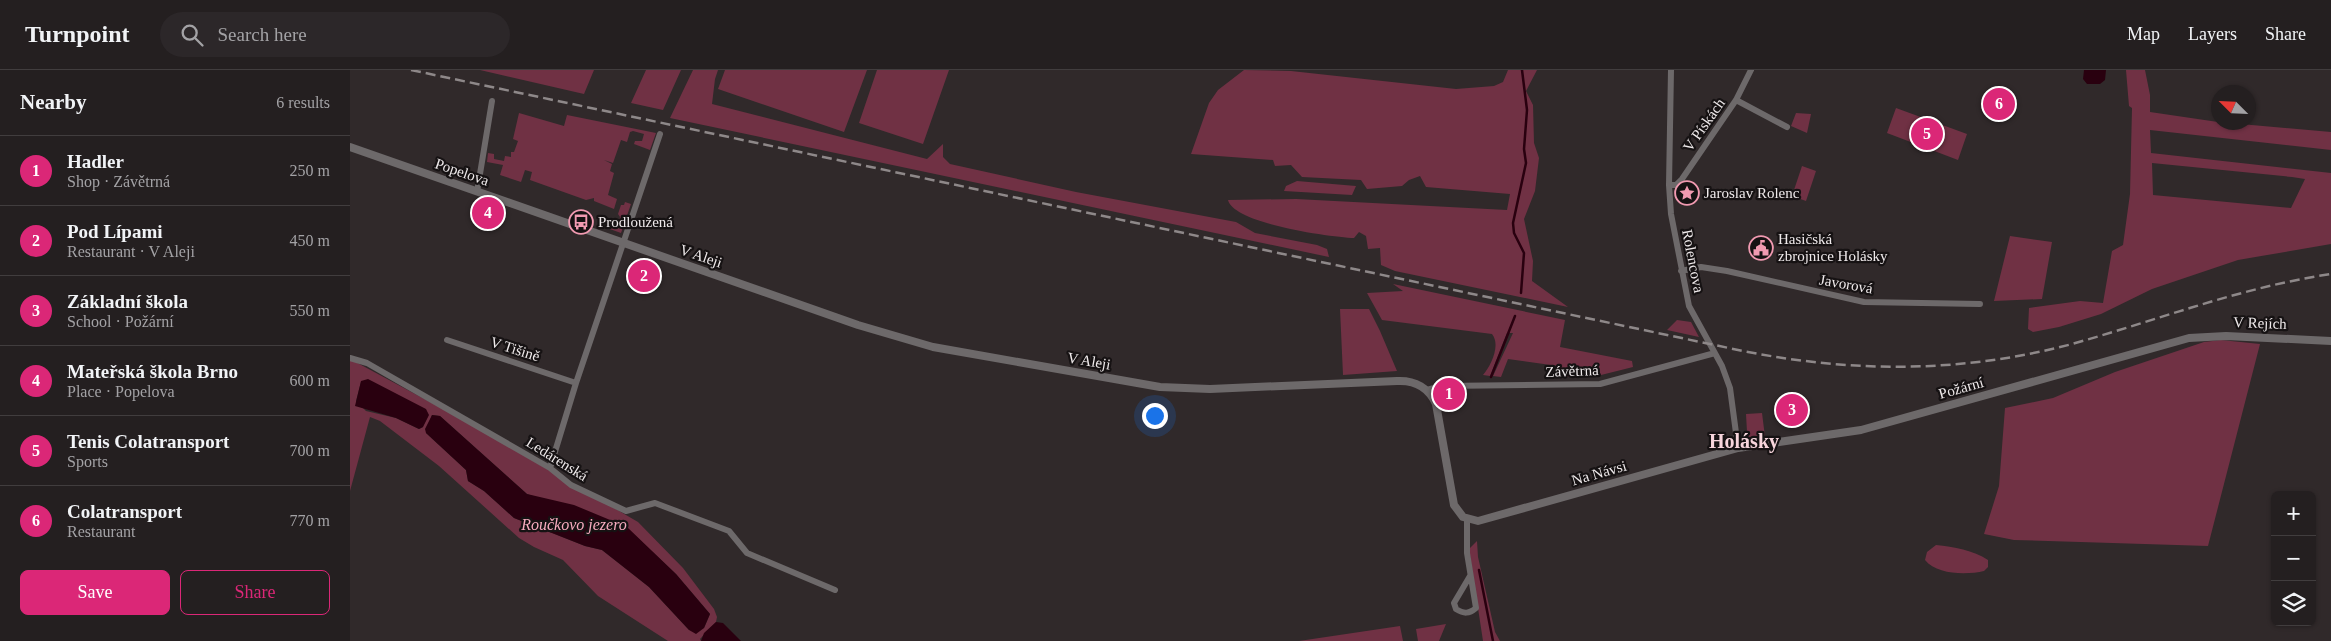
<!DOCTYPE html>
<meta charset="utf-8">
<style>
:root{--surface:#241f20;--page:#2c2729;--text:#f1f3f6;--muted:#a3a2a5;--line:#413d3e;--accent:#db2777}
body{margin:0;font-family:Georgia,serif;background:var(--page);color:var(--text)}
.controls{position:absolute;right:15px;bottom:15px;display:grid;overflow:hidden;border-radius:8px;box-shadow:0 1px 4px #0004}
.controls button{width:45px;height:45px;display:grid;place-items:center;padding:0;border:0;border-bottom:1px solid var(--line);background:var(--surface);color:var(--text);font:25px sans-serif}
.compass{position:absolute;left:1861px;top:15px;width:45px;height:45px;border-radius:50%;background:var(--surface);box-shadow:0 1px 4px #0004;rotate:294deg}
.you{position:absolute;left:804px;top:345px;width:18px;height:18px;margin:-12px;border:4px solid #fff;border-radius:50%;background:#1a73e8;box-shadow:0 0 0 8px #1a73e833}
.badge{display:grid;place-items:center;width:32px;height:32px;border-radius:50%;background:var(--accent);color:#fff;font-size:16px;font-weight:700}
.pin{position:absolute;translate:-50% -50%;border:2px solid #fff;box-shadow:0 1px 5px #0006}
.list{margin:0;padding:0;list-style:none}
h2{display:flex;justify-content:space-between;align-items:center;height:65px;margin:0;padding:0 20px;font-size:21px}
h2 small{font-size:16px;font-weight:400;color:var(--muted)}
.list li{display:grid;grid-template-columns:32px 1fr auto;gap:15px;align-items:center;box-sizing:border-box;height:70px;padding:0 20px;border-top:1px solid var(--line)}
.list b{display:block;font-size:19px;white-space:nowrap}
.list p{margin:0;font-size:16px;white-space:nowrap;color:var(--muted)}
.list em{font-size:16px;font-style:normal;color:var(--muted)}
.actions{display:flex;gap:10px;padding:15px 20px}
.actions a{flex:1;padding:11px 0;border:1px solid var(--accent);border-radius:8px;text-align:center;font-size:18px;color:var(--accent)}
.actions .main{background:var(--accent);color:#fff}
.icon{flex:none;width:28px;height:28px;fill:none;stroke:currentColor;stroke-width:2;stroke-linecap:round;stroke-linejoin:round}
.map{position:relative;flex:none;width:1981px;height:571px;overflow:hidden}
header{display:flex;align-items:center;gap:30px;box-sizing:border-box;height:70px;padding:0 25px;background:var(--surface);border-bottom:1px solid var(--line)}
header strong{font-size:24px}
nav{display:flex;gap:28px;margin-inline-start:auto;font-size:18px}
.search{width:350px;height:45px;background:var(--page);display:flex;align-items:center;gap:12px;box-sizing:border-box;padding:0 18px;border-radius:28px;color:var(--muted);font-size:19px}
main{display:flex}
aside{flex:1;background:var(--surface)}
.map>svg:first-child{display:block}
</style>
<header>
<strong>Turnpoint</strong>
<div class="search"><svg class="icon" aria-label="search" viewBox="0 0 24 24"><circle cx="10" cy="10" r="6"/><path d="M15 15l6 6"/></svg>Search here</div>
<nav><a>Map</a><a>Layers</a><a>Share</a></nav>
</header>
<main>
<aside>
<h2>Nearby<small>6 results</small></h2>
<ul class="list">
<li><span class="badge">1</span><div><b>Hadler</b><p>Shop · Závětrná</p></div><em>250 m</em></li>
<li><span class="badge">2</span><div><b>Pod Lípami</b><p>Restaurant · V Aleji</p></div><em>450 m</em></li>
<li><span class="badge">3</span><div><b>Základní škola</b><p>School · Požární</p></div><em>550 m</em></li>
<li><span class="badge">4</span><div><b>Mateřská škola Brno</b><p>Place · Popelova</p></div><em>600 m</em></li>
<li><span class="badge">5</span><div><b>Tenis Colatransport</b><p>Sports</p></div><em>700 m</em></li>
<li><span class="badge">6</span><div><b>Colatransport</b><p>Restaurant</p></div><em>770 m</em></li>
</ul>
<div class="actions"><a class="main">Save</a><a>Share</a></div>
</aside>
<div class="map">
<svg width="1981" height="571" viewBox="0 0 1981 571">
<rect width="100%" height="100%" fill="#30292a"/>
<path fill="#703144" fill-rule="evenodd" d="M130,0H244L234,24Z
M296,0H331L313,40L281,33Z
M343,0H368L365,9L362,34L577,89L593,74V87L600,94L726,122L886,152L905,163L967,175L977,179L979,187L320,48Z
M375,0H517L494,62L368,19Z
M527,0H599L573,74L509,53Z
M894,0L941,1L1106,19L1144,16L1153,12L1158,0H1187L1176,21L1183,35L1184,73L1189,88L1185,121L1174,149L1183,191L1182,211L1218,237L1045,201L1031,195L1030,178L1018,179L1016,166L1009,162L1004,168C981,167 884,154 878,130L946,129L1157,140L1160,124L1076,117L1070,106L1059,110L1052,116L1017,119L1011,110L952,107L941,95L925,96L923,90L841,84L859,33L868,20Z
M1776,0H1795L1800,25V42L1868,52L1981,62V80L1800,60L1801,83L1981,103V174L1888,190L1802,219L1751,244L1709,257L1683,262L1678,259L1679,238L1730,231L1753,233L1762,181L1773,175L1780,124L1782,38L1779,36ZM1802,93L1942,107L1955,109L1941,138L1803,125Z
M1546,38L1617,64L1608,90L1537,63Z
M169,43L214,56L217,45L306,63L300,80L284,74L285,71H292L294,64L283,61L280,62L277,72L271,70L263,93L254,90L262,94L260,101L264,103L258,125L267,129L264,139L244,131V128L236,130L180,110L182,102L175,100L171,112L150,105L153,95L137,92L138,83L144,84V89L154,91L155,86L161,87V82H164L168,71L163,69Z
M1446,43L1461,44L1457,63L1441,56Z
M1452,96L1466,101L1456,131L1442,126Z
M947,111L1006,116L1002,125L934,121L936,116Z
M275,132L281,134L271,163L257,158L259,154L267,157L270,147L268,144L271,135H274Z
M1660,166L1702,172L1692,229L1644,231Z
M1043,214L1215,250L1210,277L1282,291L1283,297L1247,306L1207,307L1208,296L1158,289L1151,307L1143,306L1163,263H1157L1140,306L1133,305C1141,296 1151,275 1142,264L1032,250L1017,223L1053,221Z
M990,239H1019L1030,261L1047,301L993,305Z
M1327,250L1341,252L1349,267L1317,260Z
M1871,270L1910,274L1858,476L1664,470L1634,464L1649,416L1655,338L1703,328L1765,302L1854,272Z
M0,289L106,346L288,452L333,498L364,539L367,547L366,552L350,569L351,571H318L248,526L213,490L184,477L169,468L89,396L30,351L20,347L0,421ZM11,312L73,357L69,359L46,348L16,341L6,331ZM82,345L90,346L177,424L277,458L326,504L360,544L354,558L339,560L299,517L252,480L235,476L164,448L134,421L118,411L116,400L76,363Z
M1412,343L1415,367L1400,369L1396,368L1393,363L1397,362L1396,344Z
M1127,471L1128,487L1145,562L1150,571H1133L1119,479Z
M1586,475C1604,477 1623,480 1638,490V497L1634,501C1617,505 1587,505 1575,490L1577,482Z
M1096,554L1089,571H1068L1066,559Z
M1050,556L1053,571H949Z"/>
<path fill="#29000f" d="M1734,0H1756L1755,10L1750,14H1737L1733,9Z
M18,309L76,339L79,345L73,357L69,359L46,348L5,336L11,311Z
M82,345L90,346L177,424L224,435L277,457L326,504L360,544L354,558L346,564L339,560L299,517L252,480L235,476L164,448L134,421L118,411L116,400L76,363L75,359Z
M366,552L373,553L391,571H351L354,563Z"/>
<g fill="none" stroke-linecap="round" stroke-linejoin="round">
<path stroke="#29000f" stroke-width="2.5" d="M1171,223L1174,183L1164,163L1163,153L1176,93L1174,79L1177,40L1172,0
M1141,307L1165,246
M1129,500L1143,571"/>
<path stroke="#6d696a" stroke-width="6" d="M1321,0L1319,115L1321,144L1339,236L1372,296L1380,318L1388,378
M1386,30L1437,57
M1319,115H1326L1332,109L1386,30L1401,0
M127,122L142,31
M1331,201L1351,197L1377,201L1514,232L1630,234
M97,270L226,313
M0,288L17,293L200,398L221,415L276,441L305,433L379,461L397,483L485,520
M1077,320L1091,316L1250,314L1365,283
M200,398L226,313L310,64
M1117,449V483L1126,538C1119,544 1114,544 1106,539L1104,533L1120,506"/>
<path stroke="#6d696a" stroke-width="8" d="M0,77L508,255L583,277L810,317L860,319L1047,311C1065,310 1079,318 1086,334L1104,435L1113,447L1128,451L1388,378L1511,360L1839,268L1876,266L1981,271"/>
<path stroke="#8e8889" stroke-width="2.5" stroke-dasharray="10 5" stroke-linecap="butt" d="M61,0L1393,281C1504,303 1613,303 1722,274C1808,250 1892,217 1981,204"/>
</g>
<defs>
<g id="sight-ring" transform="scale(1.25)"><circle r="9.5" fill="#161213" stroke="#f19ab1" stroke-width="1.5"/><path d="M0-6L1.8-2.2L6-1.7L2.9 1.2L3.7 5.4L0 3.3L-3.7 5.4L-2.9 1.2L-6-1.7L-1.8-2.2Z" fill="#f19ab1"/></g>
<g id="bus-ring" transform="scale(1.25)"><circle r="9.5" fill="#161213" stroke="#f19ab1" stroke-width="1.5"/><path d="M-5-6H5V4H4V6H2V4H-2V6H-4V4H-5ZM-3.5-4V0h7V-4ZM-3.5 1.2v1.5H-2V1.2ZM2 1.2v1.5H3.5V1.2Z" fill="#f19ab1"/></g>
<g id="civic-ring" transform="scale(1.25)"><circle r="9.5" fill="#161213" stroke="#f19ab1" stroke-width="1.5"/><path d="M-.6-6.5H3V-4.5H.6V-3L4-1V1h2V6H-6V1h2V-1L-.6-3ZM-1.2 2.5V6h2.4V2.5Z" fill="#f19ab1"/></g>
</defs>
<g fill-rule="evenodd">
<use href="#sight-ring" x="1337" y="123"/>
<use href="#bus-ring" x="231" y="152"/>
<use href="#civic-ring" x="1411" y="178"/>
</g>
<g text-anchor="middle" stroke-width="4.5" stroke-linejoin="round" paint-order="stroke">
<g font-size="15" fill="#efeaeb" stroke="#161213">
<text transform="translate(1354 55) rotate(-55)" y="5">V Pískách</text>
<text transform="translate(112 102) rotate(19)" y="5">Popelova</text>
<text transform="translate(351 186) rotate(19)" y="5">V Aleji</text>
<text transform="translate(1343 191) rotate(79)" y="5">Rolencova</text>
<text transform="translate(1496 214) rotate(10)" y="5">Javorová</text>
<text transform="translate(1910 253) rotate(2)" y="5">V Rejích</text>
<text transform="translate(165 279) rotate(18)" y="5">V Tišině</text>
<text transform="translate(739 291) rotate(10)" y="5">V Aleji</text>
<text transform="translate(1222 301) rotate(-2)" y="5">Závětrná</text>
<text transform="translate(1611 318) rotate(-16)" y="5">Požární</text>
<text transform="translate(207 389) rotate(32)" y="5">Ledárenská</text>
<text transform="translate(1249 403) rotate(-16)" y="5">Na Návsi</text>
</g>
<g font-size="15" fill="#efeaeb" stroke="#161213" text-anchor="start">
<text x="1354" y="128">Jaroslav Rolenc</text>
<text x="248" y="157">Prodloužená</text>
<text x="1428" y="174">Hasičská<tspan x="1428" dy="17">zbrojnice Holásky</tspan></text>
</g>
<g font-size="16" font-style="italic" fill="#f7acbf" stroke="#161213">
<text x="224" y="460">Roučkovo jezero</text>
</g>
<g font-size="20" font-weight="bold" fill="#f7d5dc" stroke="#161213">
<text x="1394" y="378">Holásky</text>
</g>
</g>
</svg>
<div class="controls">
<button>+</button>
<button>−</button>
<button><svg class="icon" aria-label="layers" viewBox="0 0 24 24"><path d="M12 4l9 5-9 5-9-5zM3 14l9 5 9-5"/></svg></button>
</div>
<svg class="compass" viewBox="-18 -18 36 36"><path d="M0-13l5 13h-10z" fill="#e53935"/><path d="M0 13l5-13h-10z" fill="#a3a2a5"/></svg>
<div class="you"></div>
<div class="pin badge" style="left:1099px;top:324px">1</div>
<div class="pin badge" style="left:294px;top:206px">2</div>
<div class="pin badge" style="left:1442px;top:340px">3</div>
<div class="pin badge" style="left:138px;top:143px">4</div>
<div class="pin badge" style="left:1577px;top:64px">5</div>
<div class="pin badge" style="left:1649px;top:34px">6</div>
</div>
</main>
